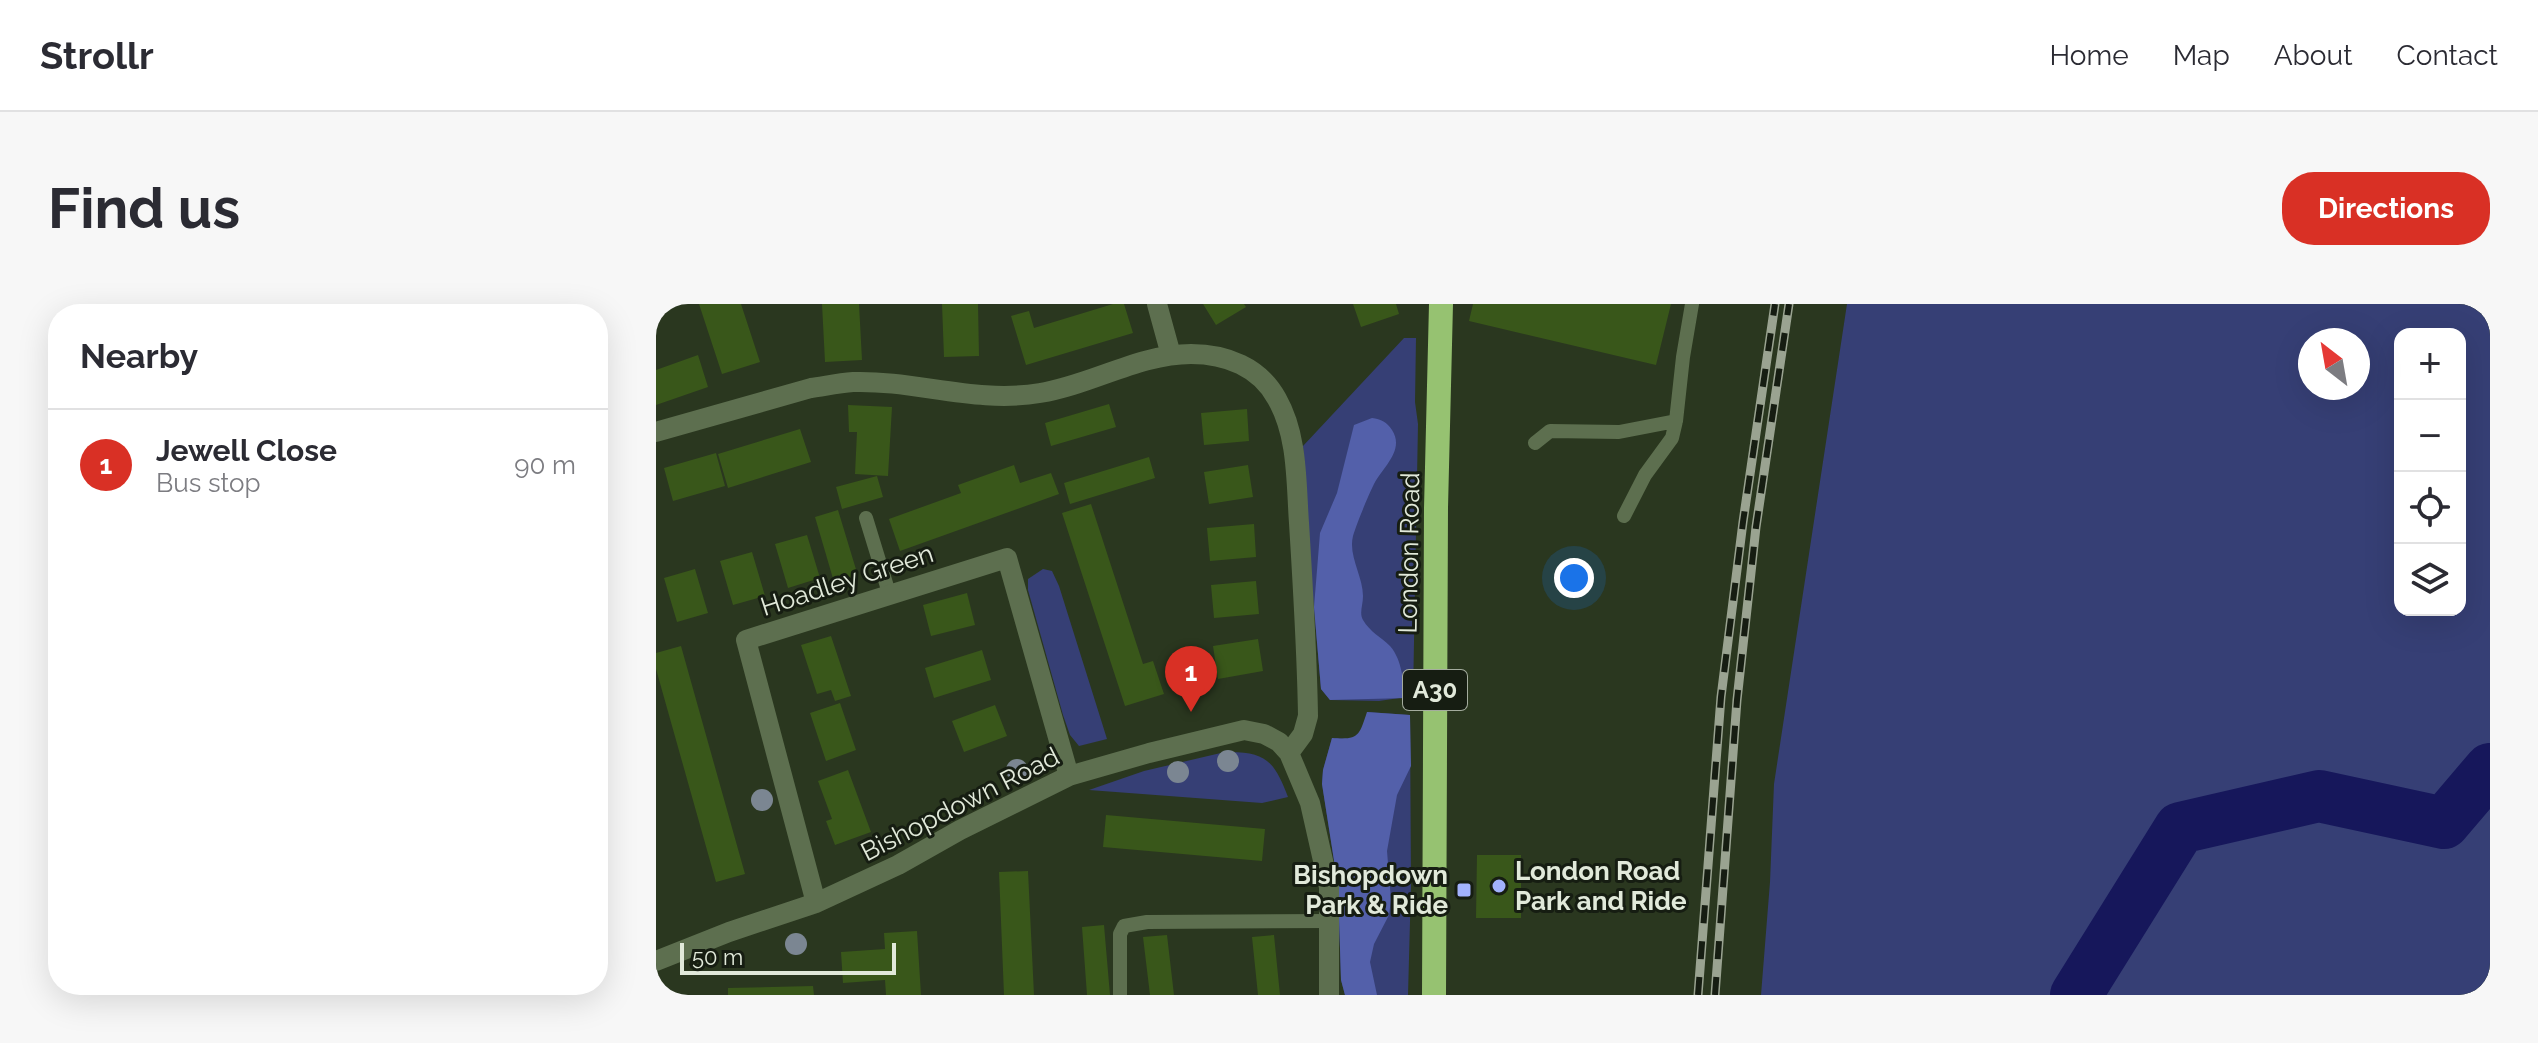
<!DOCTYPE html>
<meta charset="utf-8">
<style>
:root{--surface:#fff;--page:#f7f7f7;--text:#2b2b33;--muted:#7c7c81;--line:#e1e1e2;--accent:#d93025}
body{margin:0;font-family:Raleway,sans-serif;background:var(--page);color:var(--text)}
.controls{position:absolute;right:24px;top:24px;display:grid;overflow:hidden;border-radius:16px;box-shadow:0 8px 32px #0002}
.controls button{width:72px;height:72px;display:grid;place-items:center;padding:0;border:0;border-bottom:2px solid var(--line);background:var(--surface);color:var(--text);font:40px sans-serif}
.compass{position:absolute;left:1642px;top:24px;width:72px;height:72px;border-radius:50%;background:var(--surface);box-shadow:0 8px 32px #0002;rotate:329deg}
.scale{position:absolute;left:24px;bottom:20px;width:216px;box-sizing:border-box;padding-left:8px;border:4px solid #e1e9da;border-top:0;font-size:22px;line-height:28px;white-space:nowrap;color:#e1e9da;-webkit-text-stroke:6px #161d12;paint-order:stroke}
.you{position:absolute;left:918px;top:274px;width:28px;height:28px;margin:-20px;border:6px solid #fff;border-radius:50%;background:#1a73e8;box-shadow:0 0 0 12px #1a73e833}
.badge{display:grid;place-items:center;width:52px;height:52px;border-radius:50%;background:var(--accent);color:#fff;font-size:26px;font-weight:700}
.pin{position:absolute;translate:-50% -66px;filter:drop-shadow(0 2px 4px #0008)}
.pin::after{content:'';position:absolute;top:42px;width:28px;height:24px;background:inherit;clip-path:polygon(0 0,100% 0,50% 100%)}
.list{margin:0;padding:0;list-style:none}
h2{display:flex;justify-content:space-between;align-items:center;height:104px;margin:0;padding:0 32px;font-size:34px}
h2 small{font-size:26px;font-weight:400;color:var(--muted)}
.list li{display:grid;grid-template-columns:52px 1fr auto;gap:24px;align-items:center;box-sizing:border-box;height:112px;padding:0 32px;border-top:2px solid var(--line)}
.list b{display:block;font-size:30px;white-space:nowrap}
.list p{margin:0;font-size:26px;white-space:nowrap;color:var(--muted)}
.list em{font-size:26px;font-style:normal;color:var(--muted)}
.icon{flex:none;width:44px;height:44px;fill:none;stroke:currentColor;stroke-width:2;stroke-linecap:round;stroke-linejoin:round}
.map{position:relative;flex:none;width:1834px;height:691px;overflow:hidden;border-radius:32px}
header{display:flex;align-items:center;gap:48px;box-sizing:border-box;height:112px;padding:0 40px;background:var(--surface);border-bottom:2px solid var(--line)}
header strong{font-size:38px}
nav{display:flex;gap:44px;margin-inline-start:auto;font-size:28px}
.intro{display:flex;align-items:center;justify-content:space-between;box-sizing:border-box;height:192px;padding:0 48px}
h1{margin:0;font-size:56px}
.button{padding:20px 36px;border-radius:32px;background:var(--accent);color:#fff;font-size:28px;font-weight:700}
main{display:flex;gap:48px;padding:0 48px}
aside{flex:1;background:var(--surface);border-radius:32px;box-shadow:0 8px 32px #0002}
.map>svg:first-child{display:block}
</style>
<header>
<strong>Strollr</strong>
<nav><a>Home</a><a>Map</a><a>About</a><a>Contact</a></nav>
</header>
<div class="intro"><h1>Find us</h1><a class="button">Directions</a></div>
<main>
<aside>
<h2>Nearby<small></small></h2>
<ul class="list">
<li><span class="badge">1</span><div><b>Jewell Close</b><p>Bus stop</p></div><em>90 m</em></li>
</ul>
</aside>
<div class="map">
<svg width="1834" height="691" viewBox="0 0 1834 691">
<rect width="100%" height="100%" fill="#2a371f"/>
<path fill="#363f75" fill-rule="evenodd" d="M1191,0H1834V691H1105L1114,578L1118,480ZM1804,30V306H1744V30ZM1702,36V84H1654V36Z
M748,34H760L759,98L762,120L757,392L723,397L674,396L665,385L653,247L647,142Z
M387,265L396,267L403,282L451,435L423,442L414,431L407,411L372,286V275Z
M711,408L754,411L755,581L752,691H689L685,676L682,582L666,480L667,466L676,434L709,436Z
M569,448C610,447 618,457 632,493L606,499L433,486L488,467Z"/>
<path fill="#5360aa" d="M716,114C725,115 731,118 736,126C749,146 727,163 718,180C712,192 701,219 697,232C692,252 707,272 707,292C707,301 703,309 707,316C714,328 725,333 734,342C747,357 746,377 751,394L674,396L665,385L658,303L664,229L681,189L698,121Z
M711,408L754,411L755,462L741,491L731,547L735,596L733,611L718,640L714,658L721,691H689L685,676L682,582L666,480L667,466L676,434C703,436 703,432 711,408Z"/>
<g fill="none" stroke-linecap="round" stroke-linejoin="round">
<path stroke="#16175b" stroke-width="52" d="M1420,691L1524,524L1663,492L1788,519L1834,465"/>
</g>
<path fill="#39571a" d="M43,0H85L104,58L66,70Z
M166,0H203L206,56L169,58Z
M286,0H322L323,52L288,53Z
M457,0H468L477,29L370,61L355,12L373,7L378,24Z
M547,0H588L590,3L560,21Z
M697,0H740L743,10L705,23Z
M817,0H1015L1000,61L813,17Z
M42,51L52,83L0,101V66Z
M453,100L460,123L395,142L389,119Z
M192,101L236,103L232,172L199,170L201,128H193Z
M591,105L593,137L548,141L545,109Z
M144,125L155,158L72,184L62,150Z
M60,149L69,182L17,197L8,164Z
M493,153L499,174L414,200L408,179Z
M358,161L364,179L395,169L403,190L244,247L233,215L305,189L302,181Z
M592,161L597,193L553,200L548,168Z
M221,172L227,193L186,205L180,183Z
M435,200L487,360L497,357L508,390L469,402L406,209Z
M182,206L202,272L178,278L159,213Z
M598,220L600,253L554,257L551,224Z
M151,231L164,274L132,284L119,240Z
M96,248L109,292L77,301L64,257Z
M39,265L52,309L21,318L8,274Z
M600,277L603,310L558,314L555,281Z
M311,289L319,321L275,332L267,301Z
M175,332L195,392L179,397L175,386L161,390L145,341Z
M602,335L607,367L562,375L557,342Z
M25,342L89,570L60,578L0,365V349Z
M326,346L335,376L278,394L269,364Z
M184,399L200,446L170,457L154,409Z
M339,401L351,432L308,448L296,417Z
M192,466L215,528L179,541L170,517L176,515L162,477Z
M450,511L609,525L606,557L447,543Z
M821,551H865V614H820Z
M372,567L378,691H348L343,568Z
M448,621L454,691H431L426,623Z
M261,627L265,691H230L229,676L187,679L185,648L229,645L228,629Z
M511,631L518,691H494L487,633Z
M618,631L624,691H602L596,633Z
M157,682L158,691H72V684Z"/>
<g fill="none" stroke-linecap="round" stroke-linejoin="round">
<path stroke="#5d6f4f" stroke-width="14" d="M879,139L894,127L963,128L1020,117
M968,212L989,171L1016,134L1020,117L1027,53L1036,0
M210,214L233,289
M464,691V630L468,622L491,618L673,617"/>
<path stroke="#5d6f4f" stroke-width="20" d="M501,0L515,51
M0,128L155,84C169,82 183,79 197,78C259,76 321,100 384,89C435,81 483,50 535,50C570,50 604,63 621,95C642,132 640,177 643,219C647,283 651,348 652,412L647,430L633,449
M160,599L90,336L351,254L413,472
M0,657L73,628L160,599L242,561L304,526L413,472L493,449L588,426L608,430L623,438L633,449L654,499L673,583V691"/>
<path stroke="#96c271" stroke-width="24" d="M778,691L780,204L785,0"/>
<g stroke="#9aa391" stroke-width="9">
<path id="rail" d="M1042,691L1065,393L1087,218L1119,0
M1059,691L1081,396L1100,223L1133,0"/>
</g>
<use href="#rail" stroke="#161d12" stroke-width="6" stroke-dasharray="18" stroke-linecap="butt"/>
</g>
<g fill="#7b8692">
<circle cx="572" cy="457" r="11"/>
<circle cx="361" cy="466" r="11"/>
<circle cx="522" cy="468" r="11"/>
<circle cx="106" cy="496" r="11"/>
<circle cx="140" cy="640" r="11"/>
</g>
<g fill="#a2b2fd" stroke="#161d12" stroke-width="3">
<circle cx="843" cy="582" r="8"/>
<rect x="800" y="578" width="16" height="16" rx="4"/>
</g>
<g text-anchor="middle" stroke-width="6" stroke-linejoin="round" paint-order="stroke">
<rect fill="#161d12" stroke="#a4ac9e" stroke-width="2" x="747" y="366" width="64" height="40" rx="6"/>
<g font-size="24" font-weight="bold" fill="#e1e9da">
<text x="779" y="394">A30</text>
</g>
<g font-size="26" fill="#e1e9da" stroke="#161d12">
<text transform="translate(753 249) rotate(-89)" y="9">London Road</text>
<text transform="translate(191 276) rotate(-18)" y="9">Hoadley Green</text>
<text transform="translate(304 500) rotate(-27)" y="9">Bishopdown Road</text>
</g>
<g font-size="26" font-weight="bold" fill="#e1e9da" stroke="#161d12" text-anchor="start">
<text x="859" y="576">London Road<tspan x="859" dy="30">Park and Ride</tspan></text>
<text x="792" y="580" text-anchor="end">Bishopdown<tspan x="792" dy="30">Park &amp; Ride</tspan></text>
</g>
</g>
</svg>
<div class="controls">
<button>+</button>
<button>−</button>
<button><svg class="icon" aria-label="locate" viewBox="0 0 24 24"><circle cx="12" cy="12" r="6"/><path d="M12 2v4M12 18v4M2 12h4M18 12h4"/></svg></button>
<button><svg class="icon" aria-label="layers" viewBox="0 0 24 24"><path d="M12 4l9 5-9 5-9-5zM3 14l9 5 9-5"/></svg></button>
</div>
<svg class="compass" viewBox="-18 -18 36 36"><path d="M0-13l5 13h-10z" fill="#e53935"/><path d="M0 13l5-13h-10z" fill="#7c7c81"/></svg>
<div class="scale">50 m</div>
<div class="you"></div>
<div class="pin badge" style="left:535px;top:408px">1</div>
</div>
</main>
